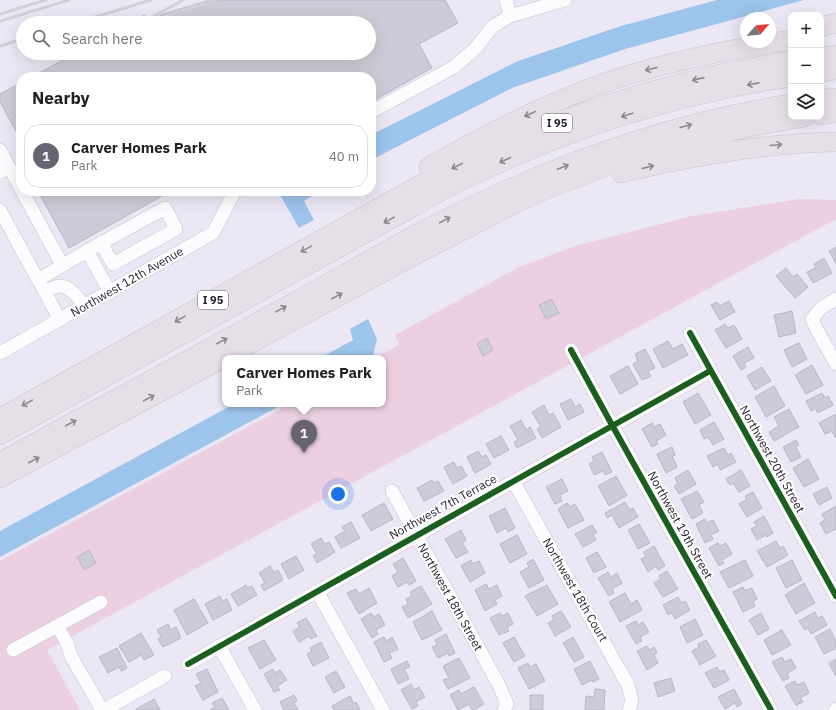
<!DOCTYPE html>
<meta charset="utf-8">
<style>
:root{--surface:#fff;--page:#f6f6f6;--text:#202124;--muted:#757577;--line:#e0e0e0;--accent:#676370}
body{margin:0;font-family:"IBM Plex Sans",sans-serif;background:var(--page);color:var(--text)}
.controls{position:absolute;right:12px;top:12px;display:grid;overflow:hidden;border-radius:8px;box-shadow:0 4px 16px #0002}
.controls button{width:36px;height:36px;display:grid;place-items:center;padding:0;border:0;border-bottom:1px solid var(--line);background:var(--surface);color:var(--text);font:20px sans-serif}
.compass{position:absolute;left:740px;top:12px;width:36px;height:36px;border-radius:50%;background:var(--surface);box-shadow:0 4px 16px #0002;rotate:62deg}
.you{position:absolute;left:338px;top:494px;width:14px;height:14px;margin:-10px;border:3px solid #fff;border-radius:50%;background:#1a73e8;box-shadow:0 0 0 6px #1a73e833}
.badge{display:grid;place-items:center;width:26px;height:26px;border-radius:50%;background:var(--accent);color:#fff;font-size:13px;font-weight:700}
.pin{position:absolute;translate:-50% -33px;filter:drop-shadow(0 1px 2px #0008)}
.pin::after{content:'';position:absolute;top:21px;width:14px;height:12px;background:inherit;clip-path:polygon(0 0,100% 0,50% 100%)}
.popup{position:absolute;left:222px;top:355px;width:164px;height:52px;box-sizing:border-box;display:grid;place-content:center;border-radius:8px;background:var(--surface);filter:drop-shadow(0 1px 3px #0005);font-size:13px;white-space:nowrap;color:var(--muted)}
.popup b{font-size:15px;color:var(--text)}
.popup::after{content:'';position:absolute;left:50%;top:100%;margin-left:-8px;border:8px solid transparent;border-top-color:var(--surface)}
.list{margin:0;padding:0;list-style:none}
h2{display:flex;justify-content:space-between;align-items:center;height:52px;margin:0;padding:0 16px;font-size:17px}
h2 small{font-size:13px;font-weight:400;color:var(--muted)}
.list li{display:grid;grid-template-columns:26px 1fr auto;gap:12px;align-items:center;box-sizing:border-box;height:64px;margin:0 8px 8px;padding:0 8px;border:1px solid var(--line);border-radius:16px}
.list b{display:block;font-size:15px;white-space:nowrap}
.list p{margin:0;font-size:13px;white-space:nowrap;color:var(--muted)}
.list em{font-size:13px;font-style:normal;color:var(--muted)}
.icon{flex:none;width:22px;height:22px;fill:none;stroke:currentColor;stroke-width:2;stroke-linecap:round;stroke-linejoin:round}
.map{position:relative;flex:none;width:836px;height:710px;overflow:hidden}
.search{position:absolute;background:var(--surface);box-shadow:0 4px 16px #0002;left:16px;top:16px;width:360px;height:44px;display:flex;align-items:center;gap:10px;box-sizing:border-box;padding:0 14px;border-radius:22px;color:var(--muted);font-size:15px}
.panel{position:absolute;background:var(--surface);box-shadow:0 4px 16px #0002;left:16px;top:72px;width:360px;height:124px;border-radius:16px}
.map>svg:first-child{display:block}
</style>
<div class="map">
<svg width="836" height="710" viewBox="0 0 836 710">
<rect width="100%" height="100%" fill="#ebe7f5"/>
<path fill="#ecd0e1" d="M799,199L836,200V219L47,650L80,710H0V561L290,404H383V358H375L399,345L395,335L519,267L575,246L692,216Z"/>
<path fill="#9dc4eb" d="M717,0H804L625,49L512,88L371,160V135L518,61L621,26Z
M282,191H320L304,201L314,220L299,228L279,193Z
M368,319L377,339L373,355L367,358H320L353,340L350,329Z
M234,404H283L0,557V531Z"/>
<path fill="#ccccd8" stroke="#b8b8c4" d="M210,0H445L458,23L419,44L432,68L371,102V77H32L75,53H369V23H129L144,15L148,22L163,14Z
M21,83V140L0,102V94Z
M38,191H171L69,248Z
M836,247V264L829,251Z
M824,258L832,273L813,283L807,272L816,268L814,264Z
M786,268L793,277L797,274L808,287L795,298L776,276Z
M551,299L559,313L546,319L539,305Z
M729,301L735,312L720,320L711,305L717,302L720,306Z
M792,311L796,333L779,337L774,315Z
M725,324L728,328L734,325L742,339L726,348L715,330Z
M487,338L493,350L483,356L477,344Z
M668,341L673,349L682,344L688,355L663,368L653,349Z
M799,343L807,359L792,367L784,350Z
M748,347L754,358L744,363L746,367L741,370L733,356Z
M645,349L655,368L648,371L651,376L642,380L633,364L638,361L635,354Z
M812,365L823,385L806,394L795,375Z
M628,366L638,384L620,394L610,376Z
M762,367L771,381L755,390L747,376Z
M774,386L785,406L766,417L755,397Z
M698,393L711,415L695,424L683,402Z
M822,393L825,398L828,396L833,405L818,413L816,409L811,411L806,401Z
M571,399L575,407L580,404L584,412L568,420L560,404Z
M544,405L549,415L553,413L561,427L542,438L537,429L541,427L532,412Z
M789,409L799,427L774,441L769,432L779,426L774,417Z
M836,414V437H835L832,431L825,434L819,423Z
M521,420L526,430L530,427L536,438L517,448L514,442L518,440L510,426Z
M714,422L724,439L713,445L708,437L704,439L700,430Z
M652,423L654,427L660,424L666,435L656,441L658,444L652,447L642,429Z
M501,436L509,450L494,458L486,444Z
M796,440L799,445L796,447L801,457L791,462L783,447Z
M672,447L675,455L672,456L677,467L666,473L657,454Z
M724,448L728,455L731,453L736,462L720,470L718,464L713,467L707,456Z
M478,451L482,457L486,455L491,464L475,473L467,457Z
M602,452L612,472L605,475L603,471L594,475L589,464L594,461L592,457Z
M808,459L819,479L804,487L793,468Z
M454,462L457,468L461,466L467,476L453,484L444,467Z
M688,470L696,484L679,494L674,486L678,484L675,478Z
M741,470L750,486L739,492L733,483L730,485L726,479Z
M616,476L627,495L609,506L598,486Z
M562,479L568,491L560,495L562,501L555,504L546,487Z
M432,480L434,483L438,481L444,491L424,501L417,488Z
M827,487L832,498L819,505L813,494Z
M697,491L704,502L699,505L703,513L692,519L681,499Z
M753,492L762,508L747,517L739,504L747,499L745,496Z
M625,502L630,510L633,508L638,517L619,528L612,515L607,518L605,513Z
M384,503L393,519L371,531L362,515Z
M567,503L570,507L575,504L584,520L568,528L558,509Z
M836,506V529L826,534L820,523L825,520L822,514Z
M505,508L515,528L508,532L506,528L497,533L489,516Z
M764,516L773,533L767,537L766,535L757,540L751,529L757,526L754,522Z
M705,519L707,523L713,520L719,531L711,535L713,539L705,543L696,524Z
M351,522L360,538L341,548L335,537L345,531L342,527Z
M639,524L650,543L638,549L628,530Z
M592,525L597,532L593,534L596,540L583,547L575,534Z
M461,530L466,540L462,542L468,552L456,558L445,539Z
M517,535L527,554L510,563L500,544Z
M321,538L325,544L329,542L335,552L317,563L313,556L317,554L311,544Z
M776,541L780,548L783,546L788,555L767,567L757,551Z
M718,543L720,546L726,543L732,554L722,560L724,563L719,566L709,548Z
M654,546L665,566L658,570L656,566L648,572L641,559L646,557L644,552Z
M89,550L96,563L84,570L77,557Z
M597,552L606,567L594,573L586,558Z
M296,556L304,570L289,579L281,564Z
M403,558L416,581L409,585L407,582L398,587L392,576L398,572L393,564Z
M533,559L544,580L529,588L520,572L529,567L527,563Z
M471,560L473,564L479,561L485,573L470,582L461,566Z
M745,560L753,576L729,588L720,572Z
M792,560L802,580L786,588L776,568Z
M270,566L274,572L278,570L283,580L264,591L261,585L265,583L259,573Z
M667,571L678,589L663,597L654,583L661,579L659,576Z
M608,572L611,577L617,573L622,583L612,589L614,593L609,596L598,578Z
M804,583L815,603L796,614L785,595Z
M486,584L489,589L497,585L502,596L495,600L497,604L485,611L475,590Z
M246,585L247,588L252,586L257,595L238,606L231,594Z
M547,585L558,604L537,616L525,596Z
M421,586L432,604L408,618L402,607L408,604L406,599L412,596L410,592Z
M743,587L745,591L752,588L757,599L753,601L755,606L743,612L733,592Z
M369,588L377,603L359,614L347,593L356,589L359,594Z
M625,593L631,604L637,600L642,610L620,622L609,602Z
M220,596L223,601L227,599L232,610L213,620L205,604Z
M678,597L681,603L685,601L690,610L675,619L672,613L668,615L663,605Z
M194,599L208,623L187,635L174,610Z
M432,611L442,630L422,640L413,622Z
M561,611L571,627L555,636L548,623L554,620L552,616Z
M815,612L818,618L822,616L827,625L811,634L808,628L805,630L799,621Z
M371,613L374,617L379,614L385,625L376,630L378,634L372,638L361,619Z
M500,613L502,616L508,613L513,624L507,627L509,631L499,635L490,618Z
M761,613L769,629L758,635L749,620Z
M306,618L317,636L311,639L309,636L299,642L293,631L300,627L297,623Z
M695,619L703,635L687,643L680,627Z
M636,621L638,625L643,622L649,632L640,637L642,641L636,644L626,626Z
M168,624L171,630L176,627L181,638L163,647L158,639L161,637L157,630Z
M830,629L836,641V648L824,654L815,637Z
M782,630L791,645L772,655L764,640Z
M141,633L154,655L144,660L141,655L129,662L119,646Z
M446,634L455,653L449,656L448,653L438,658L432,647L437,645L435,640Z
M384,637L386,641L392,637L398,649L389,653L392,658L384,662L374,642Z
M514,637L525,656L514,662L503,643Z
M573,637L584,657L574,662L563,643Z
M264,640L276,660L260,669L248,648Z
M706,640L716,656L700,665L692,651L699,647L698,644Z
M321,642L329,658L313,666L307,654L312,651L310,648Z
M647,646L649,650L654,647L657,652L654,655L658,663L647,670L637,651Z
M117,648L127,668L121,671L119,667L108,673L99,657Z
M782,657L785,662L791,659L796,668L787,674L789,678L783,681L772,662Z
M459,658L470,678L448,689L443,680L449,678L443,666Z
M836,659V675H835L829,663Z
M407,661L410,667L404,669L409,679L398,684L391,669Z
M590,661L599,679L593,682L592,680L582,685L574,669Z
M528,663L530,667L536,664L545,681L529,689L518,668Z
M717,667L720,672L724,670L729,680L714,688L705,673Z
M207,669L218,692L203,700L195,686L201,683L196,674Z
M273,669L275,673L280,670L287,680L277,686L280,690L274,692L264,674Z
M336,671L345,687L334,693L325,677Z
M671,678L675,691L658,697L654,683Z
M795,681L797,685L804,682L809,693L800,698L803,702L796,705L785,686Z
M411,684L414,690L419,687L425,697L416,702L418,706L412,709L401,690Z
M474,687L484,704L474,710H472L469,704L458,710L450,695L459,690L461,694Z
M595,689L605,690L604,710H585L586,696L594,697Z
M734,689L742,704L737,707L735,703L725,709L718,697Z
M294,695L297,701L294,703L298,710H284L280,702Z
M530,695H543V710H530Z
M350,696L354,704L356,702L360,709L358,710H334L332,706Z
M222,698L229,710H210L215,707L212,703Z
M154,699L160,710H136V709Z"/>
<g fill="none" stroke-linecap="round" stroke-linejoin="round">
<g stroke="#c6c3cf" stroke-width="14">
<path id="minor" d="M506,0L510,16
M371,112L454,67L476,48L492,27L510,16L565,0
M0,150L9,167
M0,172L9,167L21,189
M22,191L62,265
M0,210L38,280L87,251
M101,243L113,264L176,229L165,208L87,251L110,292
M41,285L60,320
M45,292C49,290 55,286 60,286C71,287 79,298 84,307
M836,299L821,308L812,319L817,330L836,364
M690,333L836,596
M571,350L612,425L771,710
M0,353L213,233L235,191
M513,481L628,685L632,701L629,710
M392,491L499,685L507,704L504,710
M317,591L383,710
M57,626L67,643L71,656L102,710
M219,646L255,710
M13,650L101,602
M188,664L710,371
M104,710L165,676
M835,710L836,709"/>
</g>
<g stroke="#c7c4cc" stroke-width="20">
<path id="highway" d="M821,27L836,23
M821,57L836,55
M821,72L836,70
M821,99L836,98
M821,115L836,113
M429,167C491,131 556,98 625,76C678,60 735,48 791,40
M621,173C692,156 763,143 836,142
M0,418L418,186C451,169 483,152 517,138C604,102 697,75 791,61
M0,435L409,209C430,197 451,185 473,175C573,127 682,93 791,77
M0,462C98,409 195,356 293,303C360,266 425,227 494,196C589,152 688,120 791,104
M0,478L419,253L516,203L549,188L615,163L685,142L754,126L805,117"/>
</g>
<use href="#minor" stroke="#fcfbfe" stroke-width="13"/>
<use href="#highway" stroke="#e7dfe8" stroke-width="19"/>
<path stroke="#d2d0d5" stroke-width="3" d="M0,14L46,0
M166,15L216,0
M147,20L183,0
M0,21L69,0
M75,23L151,0
M0,46L23,39"/>
<g stroke="#fff" stroke-width="8">
<path id="cycleway" d="M690,333L836,596
M571,350L612,425L771,710
M188,664L710,371"/>
</g>
<use href="#cycleway" stroke="#1b5e20" stroke-width="6"/>
</g>
<defs><path id="oneway-shaft" d="M-6 0H5M1.5-3L5.5 0L1.5 3" fill="none" stroke-width="1.6" stroke-linecap="round" stroke-linejoin="round"/></defs>
<g stroke="#8d8792">
<use href="#oneway-shaft" transform="translate(651 69) rotate(166)"/>
<use href="#oneway-shaft" transform="translate(698 79) rotate(167)"/>
<use href="#oneway-shaft" transform="translate(753 84) rotate(169)"/>
<use href="#oneway-shaft" transform="translate(530 114) rotate(156)"/>
<use href="#oneway-shaft" transform="translate(627 115) rotate(162)"/>
<use href="#oneway-shaft" transform="translate(686 126) rotate(-15)"/>
<use href="#oneway-shaft" transform="translate(776 145) rotate(-5)"/>
<use href="#oneway-shaft" transform="translate(505 160) rotate(156)"/>
<use href="#oneway-shaft" transform="translate(457 166) rotate(154)"/>
<use href="#oneway-shaft" transform="translate(563 167) rotate(-21)"/>
<use href="#oneway-shaft" transform="translate(648 167) rotate(-14)"/>
<use href="#oneway-shaft" transform="translate(389 220) rotate(151)"/>
<use href="#oneway-shaft" transform="translate(445 220) rotate(-28)"/>
<use href="#oneway-shaft" transform="translate(306 249) rotate(151)"/>
<use href="#oneway-shaft" transform="translate(337 296) rotate(-28)"/>
<use href="#oneway-shaft" transform="translate(281 309) rotate(-29)"/>
<use href="#oneway-shaft" transform="translate(180 319) rotate(151)"/>
<use href="#oneway-shaft" transform="translate(222 341) rotate(-28)"/>
<use href="#oneway-shaft" transform="translate(149 398) rotate(-28)"/>
<use href="#oneway-shaft" transform="translate(27 403) rotate(152)"/>
<use href="#oneway-shaft" transform="translate(71 423) rotate(-28)"/>
<use href="#oneway-shaft" transform="translate(34 460) rotate(-28)"/>
</g>
<g text-anchor="middle" stroke-width="4" stroke-linejoin="round" paint-order="stroke">
<g fill="#fff" stroke="#636068" stroke-width="1">
<rect x="542" y="114" width="30" height="18" rx="3"/>
<rect x="198" y="291" width="30" height="18" rx="3"/>
</g>
<g font-size="11" font-weight="bold" fill="#201c28">
<text x="557" y="127">I 95</text>
<text x="213" y="304">I 95</text>
</g>
<g font-size="12" fill="#201c28" stroke="#fff">
<text transform="translate(127 282) rotate(-30)" y="4">Northwest 12th Avenue</text>
<text transform="translate(772 459) rotate(61)" y="4">Northwest 20th Street</text>
<text transform="translate(443 507) rotate(-29)" y="4">Northwest 7th Terrace</text>
<text transform="translate(680 525) rotate(61)" y="4">Northwest 19th Street</text>
<text transform="translate(575 590) rotate(60)" y="4">Northwest 18th Court</text>
<text transform="translate(450 597) rotate(61)" y="4">Northwest 18th Street</text>
</g>
</g>
</svg>
<div class="controls">
<button>+</button>
<button>−</button>
<button><svg class="icon" aria-label="layers" viewBox="0 0 24 24"><path d="M12 4l9 5-9 5-9-5zM3 14l9 5 9-5"/></svg></button>
</div>
<svg class="compass" viewBox="-18 -18 36 36"><path d="M0-13l5 13h-10z" fill="#e53935"/><path d="M0 13l5-13h-10z" fill="#757577"/></svg>
<div class="you"></div>
<div class="pin badge" style="left:304px;top:453px">1</div>
<div class="popup"><b>Carver Homes Park</b>Park</div>
<div class="search"><svg class="icon" aria-label="search" viewBox="0 0 24 24"><circle cx="10" cy="10" r="6"/><path d="M15 15l6 6"/></svg>Search here</div>
<section class="panel">
<h2>Nearby<small></small></h2>
<ul class="list">
<li><span class="badge">1</span><div><b>Carver Homes Park</b><p>Park</p></div><em>40 m</em></li>
</ul>
</section>
</div>
